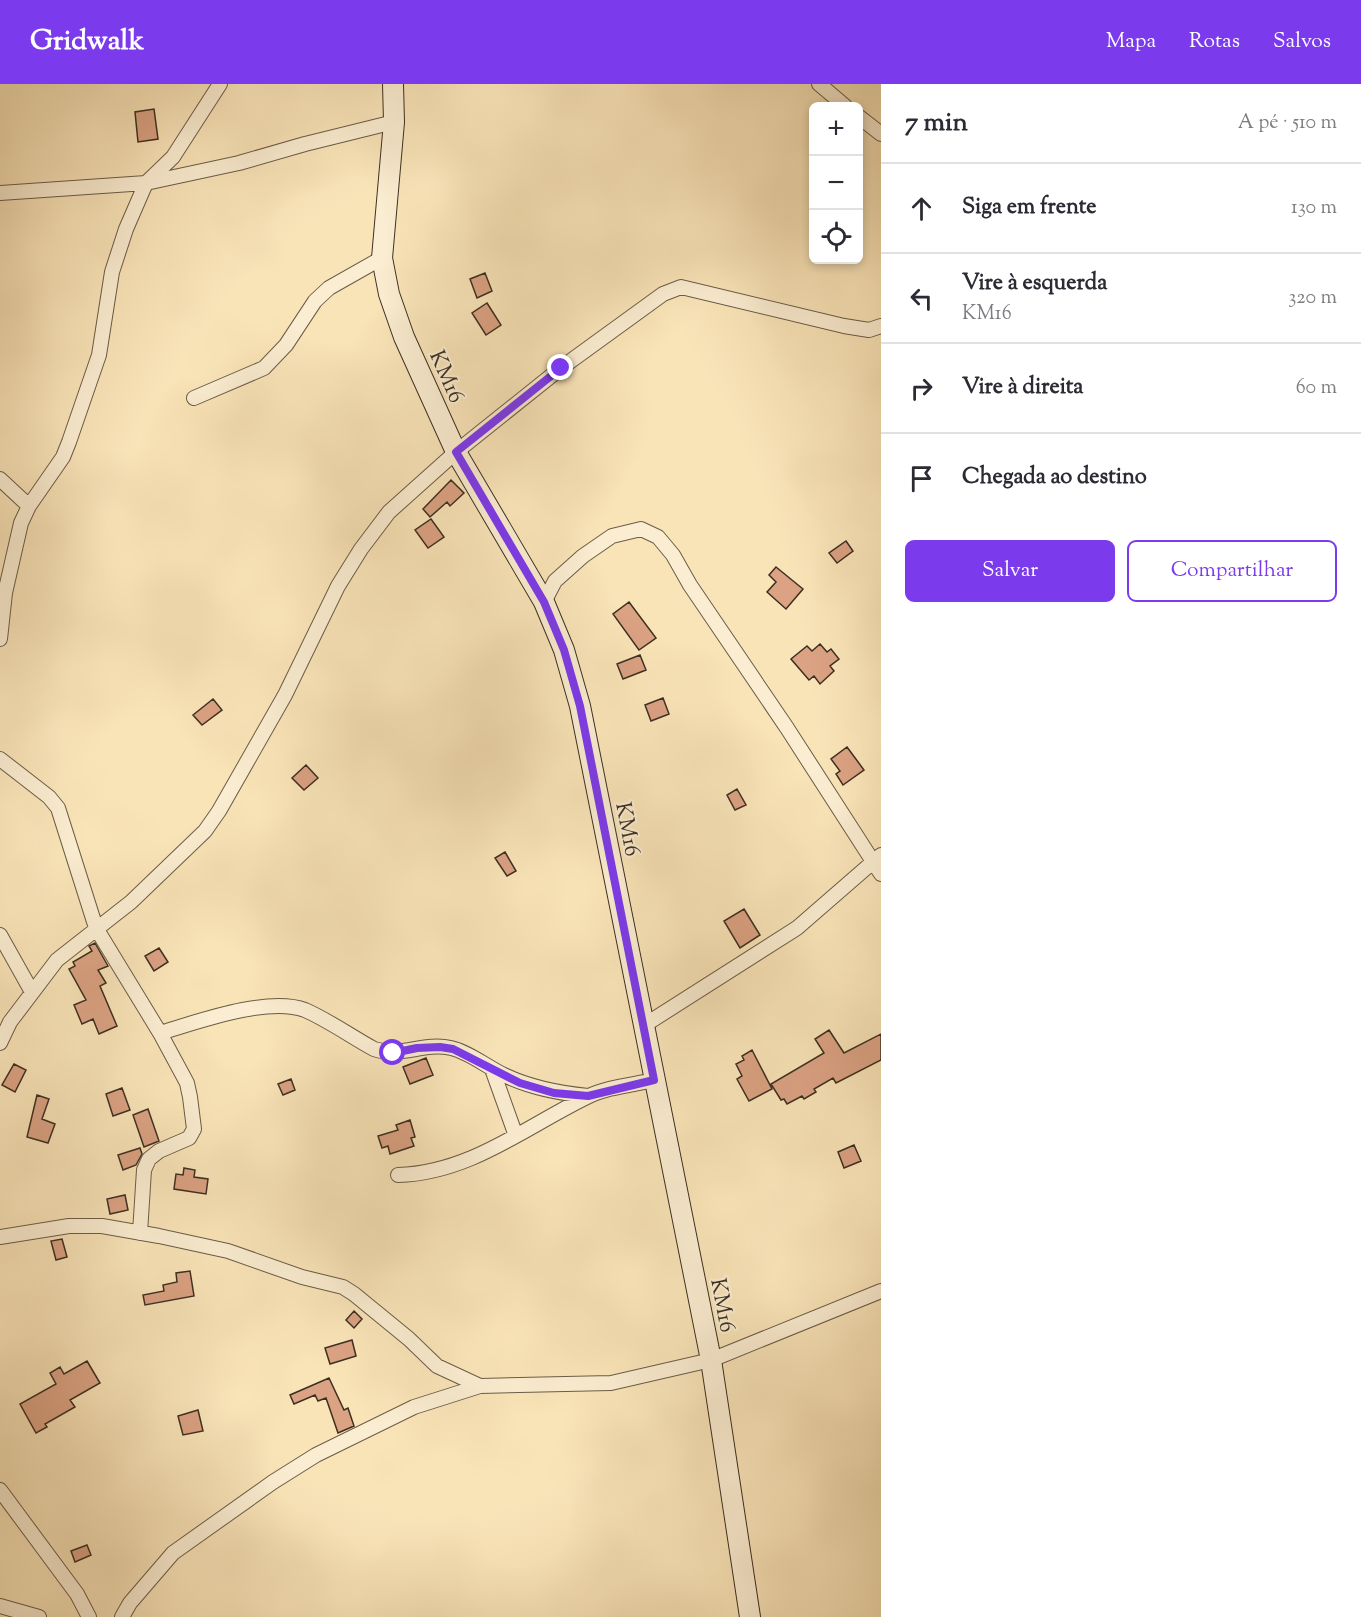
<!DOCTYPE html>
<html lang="pt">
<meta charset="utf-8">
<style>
:root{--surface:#fff;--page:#f2f2f3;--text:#2b2b33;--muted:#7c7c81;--line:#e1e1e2;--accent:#7c3aed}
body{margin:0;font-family:"Sorts Mill Goudy",serif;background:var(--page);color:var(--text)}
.controls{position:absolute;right:18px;top:18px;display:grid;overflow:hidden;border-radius:9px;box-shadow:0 3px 9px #0003}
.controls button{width:54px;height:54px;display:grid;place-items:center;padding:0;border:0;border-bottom:2px solid var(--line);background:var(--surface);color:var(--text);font:30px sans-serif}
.stop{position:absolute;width:18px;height:18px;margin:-14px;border:4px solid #7c3aed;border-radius:50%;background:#fff}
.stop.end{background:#7c3aed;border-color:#fff;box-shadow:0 2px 6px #0008}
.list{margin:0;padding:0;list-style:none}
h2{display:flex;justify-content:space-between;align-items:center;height:78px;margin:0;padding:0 24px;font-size:26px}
h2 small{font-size:20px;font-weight:400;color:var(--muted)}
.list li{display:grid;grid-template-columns:39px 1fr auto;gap:18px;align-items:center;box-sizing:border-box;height:90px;padding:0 24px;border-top:2px solid var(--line)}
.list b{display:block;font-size:22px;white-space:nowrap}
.list p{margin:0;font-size:20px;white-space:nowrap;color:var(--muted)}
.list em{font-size:20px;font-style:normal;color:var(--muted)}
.actions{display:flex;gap:12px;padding:18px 24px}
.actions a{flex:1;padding:14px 0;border:2px solid var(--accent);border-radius:9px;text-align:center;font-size:21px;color:var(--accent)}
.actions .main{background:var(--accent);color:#fff}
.icon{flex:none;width:33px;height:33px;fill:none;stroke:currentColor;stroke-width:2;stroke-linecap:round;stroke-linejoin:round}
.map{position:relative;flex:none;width:881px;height:1533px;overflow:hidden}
header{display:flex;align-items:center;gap:36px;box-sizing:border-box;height:84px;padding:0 30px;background:var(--accent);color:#fff}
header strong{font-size:28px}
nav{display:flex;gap:33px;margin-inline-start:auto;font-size:21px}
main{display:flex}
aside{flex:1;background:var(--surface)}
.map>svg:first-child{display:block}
</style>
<header>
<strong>Gridwalk</strong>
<nav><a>Mapa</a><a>Rotas</a><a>Salvos</a></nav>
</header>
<main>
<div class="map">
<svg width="881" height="1533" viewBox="0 0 881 1533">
<rect width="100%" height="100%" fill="#f9e4b8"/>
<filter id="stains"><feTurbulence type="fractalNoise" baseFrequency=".00333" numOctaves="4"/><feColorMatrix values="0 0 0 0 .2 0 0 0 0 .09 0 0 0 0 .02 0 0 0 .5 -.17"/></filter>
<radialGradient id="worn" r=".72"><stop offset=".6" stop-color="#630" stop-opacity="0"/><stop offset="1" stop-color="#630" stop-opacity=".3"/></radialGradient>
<path fill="#dba283" stroke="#3c2f21" stroke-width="1.5" d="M154,25L158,55L138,58L135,28Z
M485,189L492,207L477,214L470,195Z
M487,219L501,241L486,251L472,229Z
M451,396L464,409L450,422L447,418L430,433L423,425Z
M431,435L444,453L428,464L415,446Z
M846,457L853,467L837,479L829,469Z
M776,483L803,505L786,525L767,508L776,498L769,491Z
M629,518L656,554L639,566L613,530Z
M820,560L827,568L831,565L839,575L830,582L834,587L820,600L814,592L809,596L791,575L807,562L812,567Z
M640,571L646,586L623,595L617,580Z
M663,614L669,630L651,637L645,621Z
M213,615L222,626L202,641L193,631Z
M847,663L864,686L843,701L836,690L840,687L831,675Z
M306,681L318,694L304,706L292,694Z
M737,705L746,721L735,726L727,711Z
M505,768L516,787L507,792L495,774Z
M744,825L760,851L740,864L724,837Z
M95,859L108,882L98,886L106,899L100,902L117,942L99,950L93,935L82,940L74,921L86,916L69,885L75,882L73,878L92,867L89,862Z
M159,864L168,878L154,887L145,872Z
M829,946L844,969L881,950V976L836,999L833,994L814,1005L816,1008L804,1015L802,1012L787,1020L784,1015L781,1016L771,1000L824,969L815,955Z
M752,966L772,1005L749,1017L737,995L742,992L736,980L744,976L742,972Z
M426,974L433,991L410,1000L403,983Z
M14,980L26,986L15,1008L2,1001Z
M291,995L295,1006L283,1011L278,1000Z
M122,1004L130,1026L113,1032L106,1010Z
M37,1011L49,1015L42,1035L55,1040L48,1059L27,1053Z
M148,1025L159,1057L144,1063L133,1031Z
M410,1036L415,1053L411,1054L414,1062L390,1070L388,1062L382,1064L378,1052L398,1046L396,1041Z
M854,1061L861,1077L844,1084L838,1068Z
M140,1064L142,1070L136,1081L123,1086L118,1071Z
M184,1084L195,1086L194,1093L208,1095L206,1110L174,1105L176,1090L183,1091Z
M125,1111L128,1126L110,1130L107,1115Z
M62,1155L67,1173L56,1176L51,1157Z
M190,1187L194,1212L145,1221L143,1211L164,1207L163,1201L177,1198L176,1189Z
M354,1227L362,1235L354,1244L346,1236Z
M352,1256L356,1272L330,1280L325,1264Z
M87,1277L100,1299L70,1316L75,1323L45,1340L47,1343L36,1349L20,1320L56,1300L50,1289L60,1283L64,1290Z
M329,1294L344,1326L348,1324L354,1342L338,1349L326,1314L318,1317L315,1311L294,1320L290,1311Z
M198,1326L203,1347L183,1351L178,1332Z
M87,1461L91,1471L75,1478L71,1467Z"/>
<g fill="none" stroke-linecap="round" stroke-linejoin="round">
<g stroke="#6b5c47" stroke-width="16">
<path id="street" d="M819,0L845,22
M858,32L881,50
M0,109L146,99L239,79L305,60L394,38
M194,314L264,284L286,261L315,217L329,204L382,174
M0,395L29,422
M544,518L555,497L583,472L612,452L641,445L658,453L673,471L690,501L787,644L881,790
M0,555L5,509L21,439L29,422L63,373L69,358L99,271L112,188L126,145L146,99L173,73L220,0
M0,675L49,713L58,724L96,844L160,949L187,999L190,1013L194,1045L189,1054L159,1067L149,1075L144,1086L140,1149
M0,851L32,908
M643,942L797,844L881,771
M160,949C197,938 268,912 305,926C328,936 352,953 374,965C401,974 423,958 451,964C469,968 487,983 504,991C531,1004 558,1009 588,1012
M0,959L10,938L57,876L131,818L205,747L219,727L285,611L338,502L361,465L389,428L456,368L561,284L663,210L681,203L844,242L869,246L881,242
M492,985L516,1052
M398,1091C470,1089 525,1043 587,1013C607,1003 632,1001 654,996
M0,1153L69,1142H102L159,1152L228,1167L302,1193L343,1203L354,1210L409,1255L437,1282L480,1302L611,1299L711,1276L881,1207
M0,1406L77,1510L89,1533
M0,1522L39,1533
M122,1533L130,1519L173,1469L273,1398L316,1371L414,1323L480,1302"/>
</g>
<g stroke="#3c2f21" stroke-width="22">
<path id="secondary" d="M393,0L394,38L382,174L389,210L404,253L456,368L544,518L564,566L580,622L711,1276L750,1533"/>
</g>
<use href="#street" stroke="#fbedd1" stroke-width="14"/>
<use href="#secondary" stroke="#fbedd1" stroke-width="20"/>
</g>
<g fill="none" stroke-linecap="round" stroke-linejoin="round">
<path stroke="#7c3aed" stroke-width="8" d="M393,969L417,964L440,963L453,965L520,999L554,1009L588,1012L654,996L580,622L564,566L544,518L456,368L561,284"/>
</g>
<g text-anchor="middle" stroke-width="4.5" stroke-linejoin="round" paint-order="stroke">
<g font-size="22" fill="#3c2f21" stroke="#fbedd1">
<text transform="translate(448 292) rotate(66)" y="8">KM16</text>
<text transform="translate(629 745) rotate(79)" y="8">KM16</text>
<text transform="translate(724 1221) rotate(79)" y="8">KM16</text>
</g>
</g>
<rect width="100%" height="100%" filter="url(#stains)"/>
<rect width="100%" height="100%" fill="url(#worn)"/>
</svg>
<div class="controls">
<button>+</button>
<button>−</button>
<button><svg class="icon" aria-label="locate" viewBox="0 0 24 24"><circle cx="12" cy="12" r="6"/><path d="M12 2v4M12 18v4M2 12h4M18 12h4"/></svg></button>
</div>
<div class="stop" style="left:393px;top:969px"></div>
<div class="stop end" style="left:561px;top:284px"></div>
</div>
<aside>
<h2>7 min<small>A pé · 510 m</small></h2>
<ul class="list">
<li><svg class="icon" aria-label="ahead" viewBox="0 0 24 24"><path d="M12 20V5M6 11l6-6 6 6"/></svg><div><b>Siga em frente</b></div><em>130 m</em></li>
<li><svg class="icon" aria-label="left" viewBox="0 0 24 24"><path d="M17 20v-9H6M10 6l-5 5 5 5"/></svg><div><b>Vire à esquerda</b><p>KM16</p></div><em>320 m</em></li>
<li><svg class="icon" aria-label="right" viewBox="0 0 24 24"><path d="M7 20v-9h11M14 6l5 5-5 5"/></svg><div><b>Vire à direita</b></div><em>60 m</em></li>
<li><svg class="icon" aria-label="arrive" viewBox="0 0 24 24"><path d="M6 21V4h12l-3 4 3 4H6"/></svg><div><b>Chegada ao destino</b></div></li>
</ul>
<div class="actions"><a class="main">Salvar</a><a>Compartilhar</a></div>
</aside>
</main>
